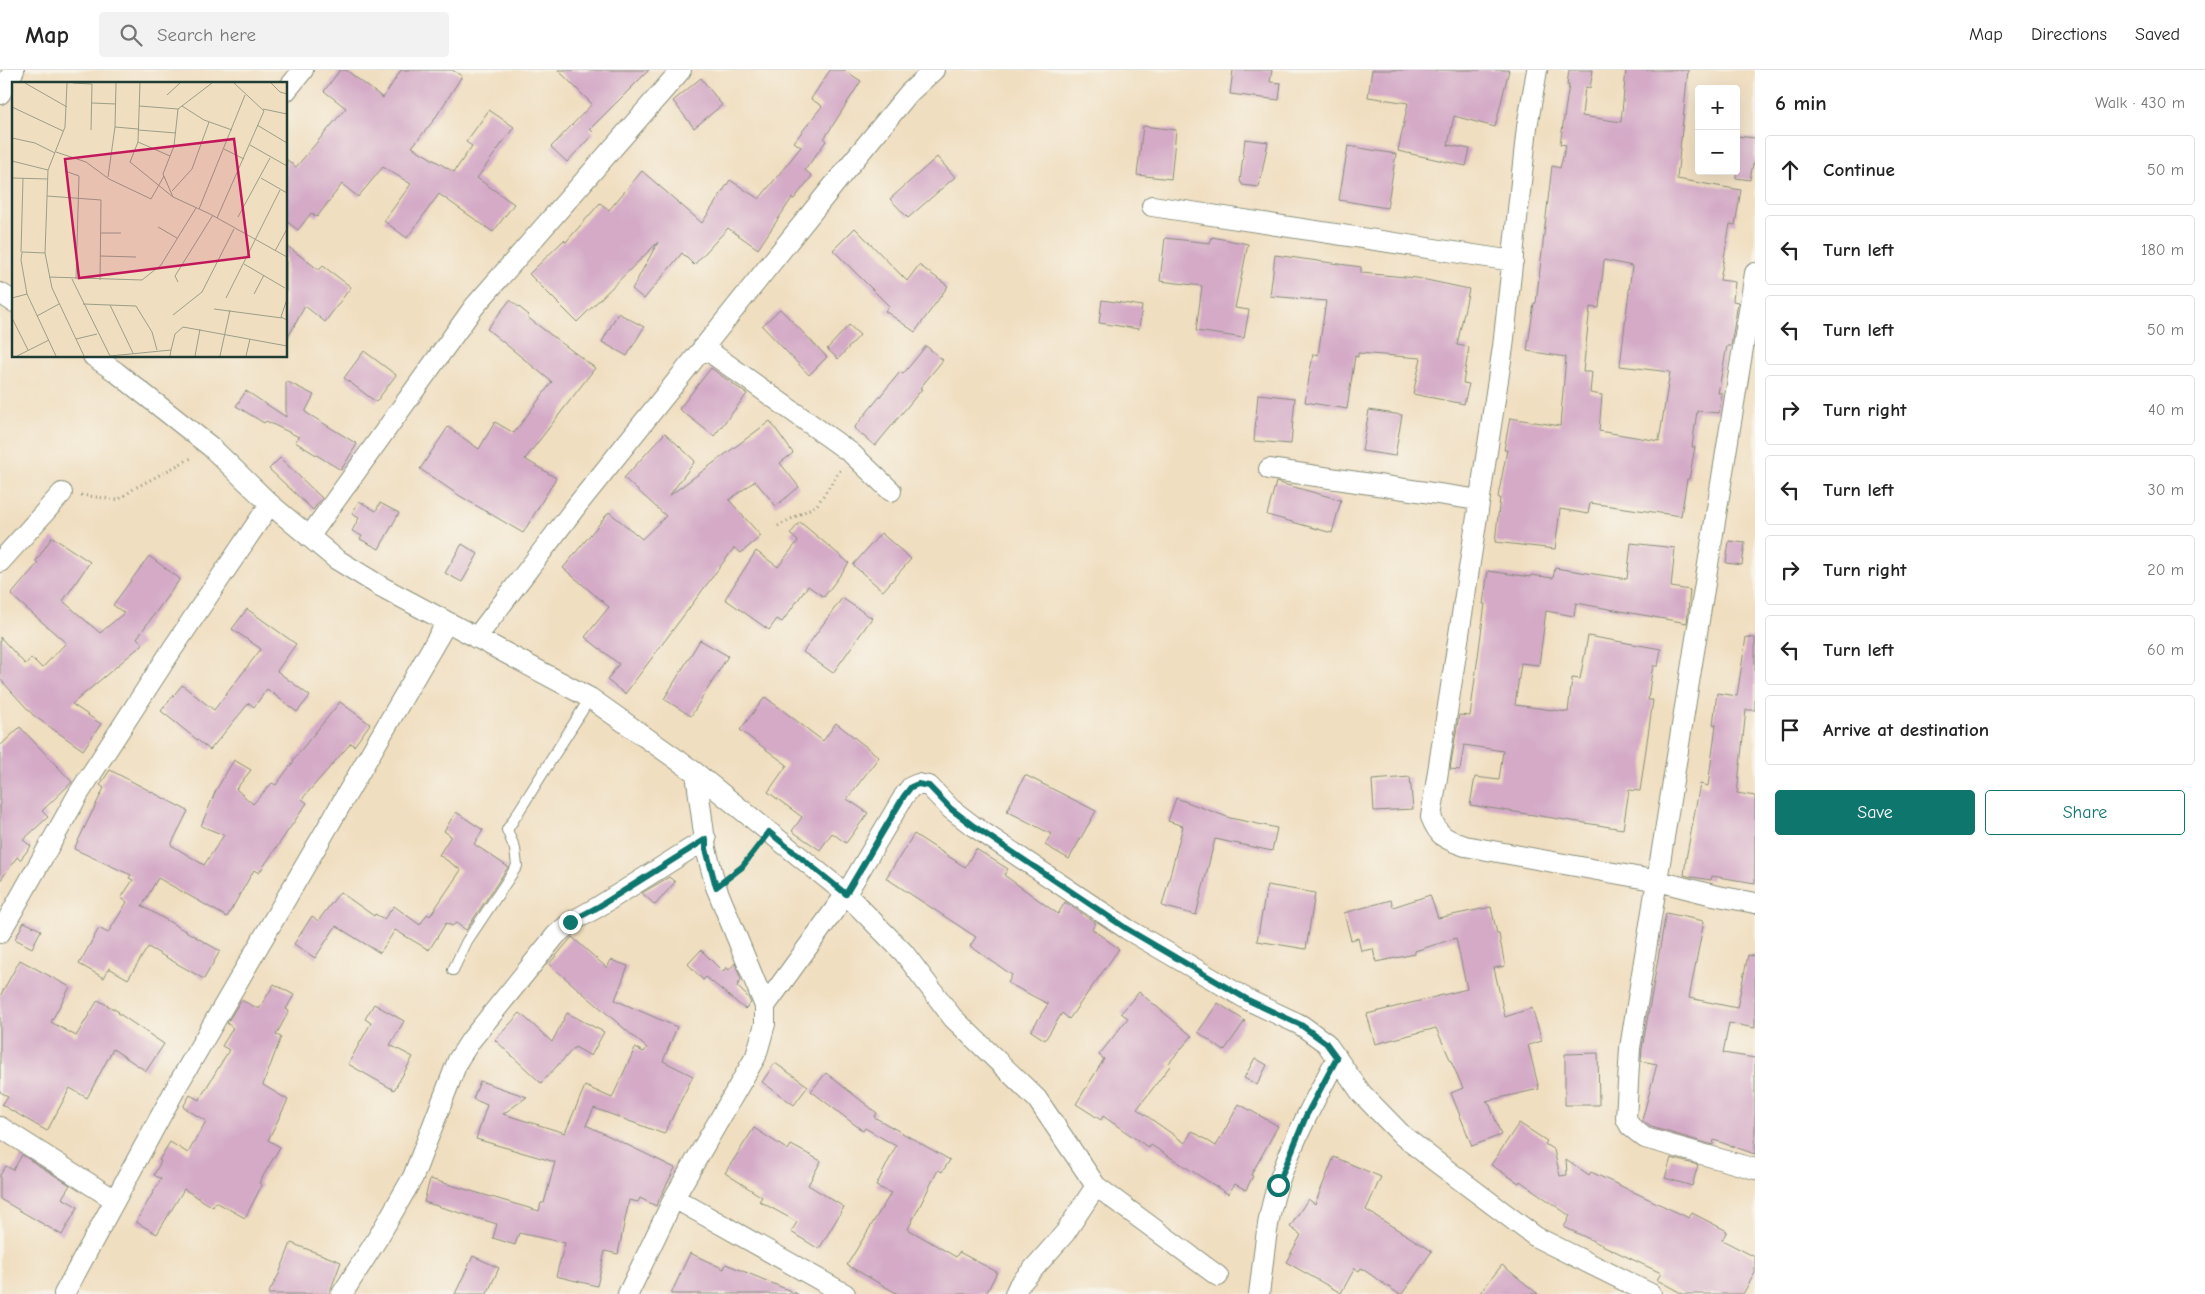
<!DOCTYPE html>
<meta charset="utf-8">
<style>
:root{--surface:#fff;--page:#f2f2f2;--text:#222;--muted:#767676;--line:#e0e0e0;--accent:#0f766e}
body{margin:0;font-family:"Comic Neue",sans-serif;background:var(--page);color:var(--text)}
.controls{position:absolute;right:15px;top:15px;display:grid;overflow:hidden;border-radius:5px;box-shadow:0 5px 20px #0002}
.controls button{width:45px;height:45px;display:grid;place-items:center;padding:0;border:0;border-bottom:1px solid var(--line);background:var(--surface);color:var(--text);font:25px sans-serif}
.stop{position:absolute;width:15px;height:15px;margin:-11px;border:4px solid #0f766e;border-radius:50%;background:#fff}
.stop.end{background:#0f766e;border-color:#fff;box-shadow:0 1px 5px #0008}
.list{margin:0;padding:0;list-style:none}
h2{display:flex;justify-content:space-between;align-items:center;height:65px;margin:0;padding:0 20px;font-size:21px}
h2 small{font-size:16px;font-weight:400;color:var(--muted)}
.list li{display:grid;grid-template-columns:32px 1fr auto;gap:15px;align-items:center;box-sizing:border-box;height:70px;margin:0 10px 10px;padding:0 10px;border:1px solid var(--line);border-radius:5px}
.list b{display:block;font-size:19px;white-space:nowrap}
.list em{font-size:16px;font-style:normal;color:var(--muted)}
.actions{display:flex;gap:10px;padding:15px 20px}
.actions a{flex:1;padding:11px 0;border:1px solid var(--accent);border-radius:5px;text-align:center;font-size:18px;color:var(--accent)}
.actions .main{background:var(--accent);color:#fff}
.icon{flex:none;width:28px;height:28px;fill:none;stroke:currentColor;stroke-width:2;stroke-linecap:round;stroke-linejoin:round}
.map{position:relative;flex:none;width:1755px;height:1224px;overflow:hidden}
header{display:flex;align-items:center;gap:30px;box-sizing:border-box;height:70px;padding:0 25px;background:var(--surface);border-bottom:1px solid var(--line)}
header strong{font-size:24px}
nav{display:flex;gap:28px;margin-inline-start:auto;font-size:18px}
.search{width:350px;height:45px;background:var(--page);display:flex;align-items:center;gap:12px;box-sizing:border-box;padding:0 18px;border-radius:5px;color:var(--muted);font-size:19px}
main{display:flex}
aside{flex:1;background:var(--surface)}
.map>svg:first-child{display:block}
</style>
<header>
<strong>Map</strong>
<div class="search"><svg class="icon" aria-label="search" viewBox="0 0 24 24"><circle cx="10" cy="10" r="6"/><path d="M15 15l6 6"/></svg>Search here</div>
<nav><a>Map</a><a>Directions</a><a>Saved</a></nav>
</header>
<main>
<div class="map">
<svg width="1755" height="1224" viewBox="0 0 1755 1224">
<rect width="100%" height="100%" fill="#f7f3e8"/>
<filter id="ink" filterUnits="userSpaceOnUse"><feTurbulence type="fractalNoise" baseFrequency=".02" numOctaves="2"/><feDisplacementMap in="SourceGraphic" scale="10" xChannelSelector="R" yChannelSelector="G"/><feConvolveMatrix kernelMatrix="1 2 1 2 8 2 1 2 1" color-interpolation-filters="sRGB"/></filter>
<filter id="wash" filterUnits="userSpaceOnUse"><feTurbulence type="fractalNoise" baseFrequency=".0096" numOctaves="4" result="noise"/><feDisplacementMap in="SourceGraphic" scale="20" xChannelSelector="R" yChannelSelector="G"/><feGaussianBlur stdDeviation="1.12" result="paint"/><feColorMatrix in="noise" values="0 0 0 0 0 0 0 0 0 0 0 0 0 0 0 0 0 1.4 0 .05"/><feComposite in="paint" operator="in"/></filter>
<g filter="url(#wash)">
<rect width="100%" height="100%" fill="#f0dec0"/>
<g id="blocks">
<path fill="#d4aac7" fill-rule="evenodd" d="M340,0H346L383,28L401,0H452L462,6L434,50L412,77L454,102L472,76L466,72L489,40L514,57L477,108L514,134L493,162L439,124L407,168L384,151L411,114L383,97L358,127L342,114L317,147L311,143L298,160L286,151V89L296,97L346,38L324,21Z
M558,0H649L590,59L594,63L567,92L551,77L592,34Z
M830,0H844L861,11L824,69L826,71L805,100L812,106L794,129L792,128L758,179L728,158L694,195L682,183L644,229L632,219L658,172L577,252L529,204L564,170L566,172L600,133L609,140L642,101L702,153L730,110L759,129L801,77L794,72L822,36L811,29Z
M1233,0H1272L1270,12L1281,13L1279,30L1230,24Z
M1372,0H1509L1495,57L1454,46L1448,75L1470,79L1466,96L1398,81L1408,33L1368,27Z
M1569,0H1593L1590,18L1585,17L1582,46L1621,52L1626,0H1688L1677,109L1741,120L1735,155L1730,154L1720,210L1735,212L1733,231L1738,232L1731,276H1727L1718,323H1722L1719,343L1697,341L1692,377H1695L1689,409H1687L1681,446L1590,433L1588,444L1560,439L1555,479L1495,472L1500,428L1498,427L1507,380H1504L1510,348L1560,356L1566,287L1527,281L1534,233H1536L1552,96L1560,98L1566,75L1560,74L1569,15H1567ZM1604,190L1632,196L1620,296L1670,302L1659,371L1599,361L1602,325L1590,323L1592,302H1583L1590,237L1599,238Z
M701,8L722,35L694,58L673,31Z
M1143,56L1176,60L1171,109L1137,105Z
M1736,66L1755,68V94H1753L1750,110L1736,108Z
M1245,69L1268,72L1259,117L1242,115V113L1240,112Z
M1348,76L1396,84L1387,138L1339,130Z
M937,87L955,107L908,148L890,129Z
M855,158L907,211L919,195L948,216L915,262L885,241L889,236L833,180Z
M1212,167L1248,174L1235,238L1249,240L1244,268L1196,261L1202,216L1160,211L1165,168L1210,173Z
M286,175L319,200L323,196L351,217L325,252L305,236L286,271Z
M1275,185L1361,197V203L1417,208L1469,219L1457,275L1469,277L1463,313L1469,314L1464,334L1413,324L1421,288L1358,283V287L1355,286L1347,339L1305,332L1313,284L1318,285L1326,231L1270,226Z
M510,230L529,245L527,247L595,298L525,389L556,408L523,463L460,426L420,399L448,357L479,379L495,352L514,363L552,312L487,259Z
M1102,230L1142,236L1139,259L1099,253Z
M780,239L827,287L809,305L762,256Z
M618,243L644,257L627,286L602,272Z
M849,255L860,265L838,289L827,279Z
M926,276L943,290L920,318L922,319L875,376L854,358L900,302L903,304Z
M364,281L396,305L376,332L344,308Z
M711,298L747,324L714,366L679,339Z
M286,311L314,325L305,342L357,374L341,400L295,372L299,367L266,351L264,353L236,336L246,321L286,347Z
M1258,324L1295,328L1291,374L1254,371Z
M1369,340L1402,345L1395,386L1362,381Z
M770,351L793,383L780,393L799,417L776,436L755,411L729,430L761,466L741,483L734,478L625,624L607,610L619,594L585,567L609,537L563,498L609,442L642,469L666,446L624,408L665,363L695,391L669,426Z
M280,388L322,428L313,440L269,399Z
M1276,412L1341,430L1332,463L1267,445Z
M359,431L376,441L380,433L399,443L379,479L360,469L362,466L352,461L359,448L352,444Z
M800,452L849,493L824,527L808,516L782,552L777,549L769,560L725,529L756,481L778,497L798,471L790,464Z
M881,463L911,489L883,521L853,495Z
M52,467L90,492L63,531L100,563L124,543L113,535L149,486L180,509L137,568L143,574L72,634L101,654L83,680L34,646L0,609V567L25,594L32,588L42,598L66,573L11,525L38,493L36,491Z
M1729,471L1745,473L1742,495L1726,493Z
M1631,473L1675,478L1671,517L1690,520L1687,553L1576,533L1574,546L1546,541L1539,595L1521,593L1515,635L1568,642L1572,608L1580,609L1588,566L1661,579L1658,596H1653L1650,614L1648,630H1653L1640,721L1629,720L1623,759L1470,735L1475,707L1499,710L1503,681L1464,675L1460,700L1450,699L1459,645L1470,646L1485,534H1483L1488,501L1531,507V505L1553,508L1555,498L1627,509Z
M462,474L478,484L462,512L445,503Z
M842,528L872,548L833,603L803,582Z
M247,539L296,574L277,601L310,626L297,642L267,619L254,637L249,633L210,680L161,641L182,615L214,640L261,579L232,559Z
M1746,567L1755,568V640H1746L1737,723L1755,726V813L1712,806L1711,810L1692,807L1684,805L1686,789L1700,714L1708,716L1716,655L1713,654L1717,623L1737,626Z
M700,570L728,586L691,646L664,629Z
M765,627L823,671L836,653L879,687L847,729L868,743L846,773L832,763L820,780L792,761L802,747L768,722L787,695L740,660Z
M340,632L370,654L354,676L351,673L302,729L307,733L259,803L254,800L227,847L158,808L142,836L220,881L204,909L148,877L128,909L109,898L104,908L79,894L99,858L108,863L127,832L121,828L133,810L129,808L131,805L74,779L104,718L100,715L110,700L188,741L171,775L204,795L224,765L201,756L216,720L234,690L251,700L236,719L253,734L272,713L276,715L294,691L293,690Z
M20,657L72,712L42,741L48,747L23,770L31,776L20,790L17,787L0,811V676Z
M1025,705L1096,741L1069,789L1045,775L1051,764L1007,741Z
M1410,707L1413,739L1374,741L1372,710Z
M1176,728L1230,748L1277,758L1272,781L1215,769L1196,845L1162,836L1183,756L1168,751Z
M456,742L483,760L474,774L508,797L466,860L456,853L452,856L446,853L429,880L395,860L380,883L336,856L315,888L294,874L312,846L318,851L340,822L374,846L375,844L384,849L394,836L420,855L427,844L430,846L461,800L439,785L451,766L444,761Z
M914,764L965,797L976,779L1008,799L1004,805L1058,844L1065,832L1096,853L1092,859L1119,879L1069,949L1062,943L1045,970L1031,961L1048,934L1008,913L1012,905L970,876L976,867L886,808Z
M669,807L675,812L655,835L642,823Z
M1267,815L1315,823L1306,879L1257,871Z
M1430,825L1438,848L1491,837L1497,864H1499L1505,896L1494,898L1505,947L1532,938L1542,971L1528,975L1539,1019L1486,1031L1489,1033L1501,1065L1472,1076L1451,1023L1463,1018L1436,958L1375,974L1367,944L1467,919L1456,868L1415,881V884L1376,892L1373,879L1361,881L1358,868L1351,870L1344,843L1391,830L1393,837Z
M1666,843L1704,851L1689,928L1737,938L1748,885L1755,886V958L1729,953L1723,983L1755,988V1084L1714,1070L1713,1075L1651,1057L1642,1050L1657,994L1641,991L1642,979Z
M24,852L41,860L32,878L15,869Z
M572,867L607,898L611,890L628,896L615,930L677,957L663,991L693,1006L664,1064L594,1038L586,1055L675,1098L656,1136L640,1128L638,1132L629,1130L618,1184L605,1181L597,1216L556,1206L565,1173L519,1163L515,1175L493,1168L497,1154L424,1132L430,1109L539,1141L541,1133H544L555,1092L476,1069L487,1035L473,1029L480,1011L527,1027L503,1044L565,1063L585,1016L612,1028L635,978L644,982L647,978L549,894Z
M701,880L723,902L726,897L729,900L735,893L741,910L737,916L748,927L751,933L745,939L706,907L703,910L688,894Z
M20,890L70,917L51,952L76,966L98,930L119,942L118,943L164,974L146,1001L113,979L87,1028L70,1018L47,1061L2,1035L8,1026L0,1022V926Z
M274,914L294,925L286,939L289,941L276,965L281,967L263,1015L288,1030L268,1070L280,1077L259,1113L262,1115L245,1148L216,1132L213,1137L184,1119L157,1164L136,1152L161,1109L154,1105L161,1091L159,1090L170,1072L188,1083L206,1051L183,1037L190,1025L199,1030L229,980L222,976L233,958L227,953L241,930L259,939Z
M1139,922L1192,966L1168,994L1170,996L1137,1039L1185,1073L1192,1061L1216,1076L1239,1034L1278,1056L1251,1105L1253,1106L1246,1120L1235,1114L1228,1124L1151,1075L1149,1078L1103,1046L1101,1050L1076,1034L1104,989L1099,985L1128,948L1121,943Z
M1218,933L1245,951L1224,981L1198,962Z
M374,934L404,951L390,975L413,987L394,1020L348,994L371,953L365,949Z
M520,943L552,972L567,943L604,962L591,986L575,977L541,1013L495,970Z
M1598,983L1599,1035H1565V984Z
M1255,988L1267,995L1257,1015L1244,1008Z
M775,993L808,1016L794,1035L762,1012Z
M826,1003L877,1043L874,1047L950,1090L942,1102L938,1100L908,1159L956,1187L959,1182L997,1202L986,1224H898L847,1195L891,1123L876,1116L896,1076L865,1058L863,1061L811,1021Z
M1519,1053L1547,1071L1545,1074L1554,1080L1560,1106L1567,1105L1566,1089L1589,1105L1591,1102L1689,1148L1692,1143L1727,1161L1722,1170L1755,1187V1203L1743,1224H1683L1657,1210L1661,1203L1564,1157L1570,1146L1520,1111L1519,1113L1491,1095Z
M754,1058L788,1080L791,1075L821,1091L808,1115L844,1137L819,1179L791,1162L797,1152L759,1131L762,1127L725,1103Z
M22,1085L70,1115L62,1128L78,1137L62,1165L0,1129V1105L6,1096L13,1100Z
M1334,1087L1381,1107L1366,1140L1432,1181L1402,1224H1399L1361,1198L1359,1201L1355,1198L1341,1223L1286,1192L1301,1165L1290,1157L1308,1129L1315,1134Z
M1671,1088L1698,1095L1692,1116L1665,1108Z
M291,1173L341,1192L329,1224H268L279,1204Z
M690,1183L724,1199L726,1194L798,1224H671Z
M473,1186L499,1198L487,1224H455Z
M1502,1195L1538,1224H1479Z"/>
</g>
</g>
<g filter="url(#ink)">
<use href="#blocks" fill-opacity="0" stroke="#888e7a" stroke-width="1"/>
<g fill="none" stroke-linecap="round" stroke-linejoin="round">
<g stroke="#888e7a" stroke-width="12">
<path id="service" d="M453,900L467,871L517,796L515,779L507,760L590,628"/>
</g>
<g stroke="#888e7a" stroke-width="22">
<path id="minor" d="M1537,0L1527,57L1503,277L1431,747C1439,767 1445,769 1465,776L1658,811L1713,825L1755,833
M286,21L303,0
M0,24L14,0
M1152,136L1513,191
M1755,203L1630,978L1626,1048L1630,1056L1645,1068L1755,1099
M0,223L14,232
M703,277L851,383L891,421
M93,286L116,302L211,377L270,434L336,489L380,516L590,628L696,703L846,824L904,883L953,948L1037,1029L1096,1116L1065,1163L1019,1215L1015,1224
M1269,399L1479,430
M309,467L474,237L681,0
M0,492L62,423
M476,568L578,434L849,96L909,23L934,0
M0,863L79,723L173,578L270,434
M765,936L846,824L904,726L911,717L918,714L929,716L951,739L972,755L1127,859L1250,931L1301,955L1326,973L1362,1024L1403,1066L1435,1091L1536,1167L1651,1224
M0,1057L115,1130
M1096,1116L1218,1206
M674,1128L845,1224
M64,1224L177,1016L447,552
M342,1224L379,1166L413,1107L458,990L471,970L556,865L571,852L598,837L706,769
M628,1224L674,1128L756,986L765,954V936L716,817L706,779L696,703
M1259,1224C1264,1188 1266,1149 1278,1114C1293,1070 1315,1029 1337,988"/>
</g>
<path stroke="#888e7a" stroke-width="3" stroke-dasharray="1 4" stroke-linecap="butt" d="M81,425L118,430L135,418L193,387
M778,456L817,435L841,399
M733,804L742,797L758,776"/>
<use href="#service" stroke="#fff" stroke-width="10"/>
<use href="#minor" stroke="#fff" stroke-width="20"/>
</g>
</g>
<g fill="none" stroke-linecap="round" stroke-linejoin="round" filter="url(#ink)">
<path stroke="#0f766e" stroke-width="6" d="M570,852L598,837L706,769V779L716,817L742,797L769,762L846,824L904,726L911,717L918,714L929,716L951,739L972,755L1127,859L1250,931L1301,955L1326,973L1337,988L1306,1046L1278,1115"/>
</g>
<g transform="translate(12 12)">
<rect width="275" height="275" fill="#f0dec0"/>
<path fill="none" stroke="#9c9e88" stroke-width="1" d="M13,1L55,25M55,1L53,45L36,88L33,171L40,206L72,274M61,1L80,2L79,48M104,1L103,45L126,47M128,1L126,60L118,80L161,115L198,132L275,175M259,1L268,10L275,12M155,13L168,1M80,21L104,22M127,24L166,27L200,1M170,24L192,38L220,48M0,25L51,49M251,27L275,32M245,43L275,61M126,48L164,51M0,56L23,61L43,71M126,60L158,74M238,63L275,84M212,67L232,77M44,70L74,80L97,97L139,117L152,94M0,79L36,88M53,89L67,94L64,197M96,95L103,45M0,96L36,97M249,96L275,111M160,109L180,87L197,40M35,114L89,118L88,198M161,115L151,92L162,64L166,27M187,127L233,13M226,135L258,76M205,136L252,29L222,1M146,145L165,156M89,151H109M263,169L275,147M9,170L11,96M33,171L10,170L9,178L15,212L44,274M88,174L124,175M232,182L273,206M37,195L130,198L149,183L184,126M60,197L98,274M166,200L163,194L201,133M242,212L252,193M0,216L15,212M214,216L268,108M275,217L269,235L275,238M71,222L124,224L140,250L145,268M98,223L121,271M202,227L270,236M161,233L190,210L222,147M25,234L47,222M0,236L16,268M64,257L85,252M159,268L163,252L171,245L275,264M5,274L37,258M98,274L159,268L158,274M183,274L188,247M208,274L218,228M234,274L238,257"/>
<path fill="#c2185b" fill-opacity="0.15" stroke="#c2185b" stroke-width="2.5" d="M222,57L237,175L67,196L53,77Z"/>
<rect width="275" height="275" fill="none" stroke="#1f3d34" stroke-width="2.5"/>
</g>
</svg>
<div class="controls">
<button>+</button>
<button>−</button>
</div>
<div class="stop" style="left:1278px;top:1115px"></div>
<div class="stop end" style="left:570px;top:852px"></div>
</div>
<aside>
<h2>6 min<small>Walk · 430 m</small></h2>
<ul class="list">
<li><svg class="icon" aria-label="ahead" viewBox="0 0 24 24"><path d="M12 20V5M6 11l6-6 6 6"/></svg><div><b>Continue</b></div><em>50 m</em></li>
<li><svg class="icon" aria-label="left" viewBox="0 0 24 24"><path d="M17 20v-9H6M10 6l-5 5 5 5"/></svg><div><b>Turn left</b></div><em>180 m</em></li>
<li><svg class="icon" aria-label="left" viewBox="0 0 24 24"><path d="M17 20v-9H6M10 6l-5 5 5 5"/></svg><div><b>Turn left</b></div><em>50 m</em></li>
<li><svg class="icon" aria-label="right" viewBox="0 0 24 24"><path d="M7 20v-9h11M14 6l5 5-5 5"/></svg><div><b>Turn right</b></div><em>40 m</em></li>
<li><svg class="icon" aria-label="left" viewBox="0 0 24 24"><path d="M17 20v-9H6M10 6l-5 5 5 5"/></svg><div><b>Turn left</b></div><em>30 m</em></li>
<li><svg class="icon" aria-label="right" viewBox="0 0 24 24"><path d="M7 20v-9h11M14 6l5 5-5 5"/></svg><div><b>Turn right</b></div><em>20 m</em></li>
<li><svg class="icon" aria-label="left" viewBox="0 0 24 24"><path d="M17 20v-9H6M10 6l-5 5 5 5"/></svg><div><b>Turn left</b></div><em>60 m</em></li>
<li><svg class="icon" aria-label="arrive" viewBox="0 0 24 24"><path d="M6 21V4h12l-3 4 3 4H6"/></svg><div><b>Arrive at destination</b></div></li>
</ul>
<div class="actions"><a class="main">Save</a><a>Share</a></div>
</aside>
</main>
